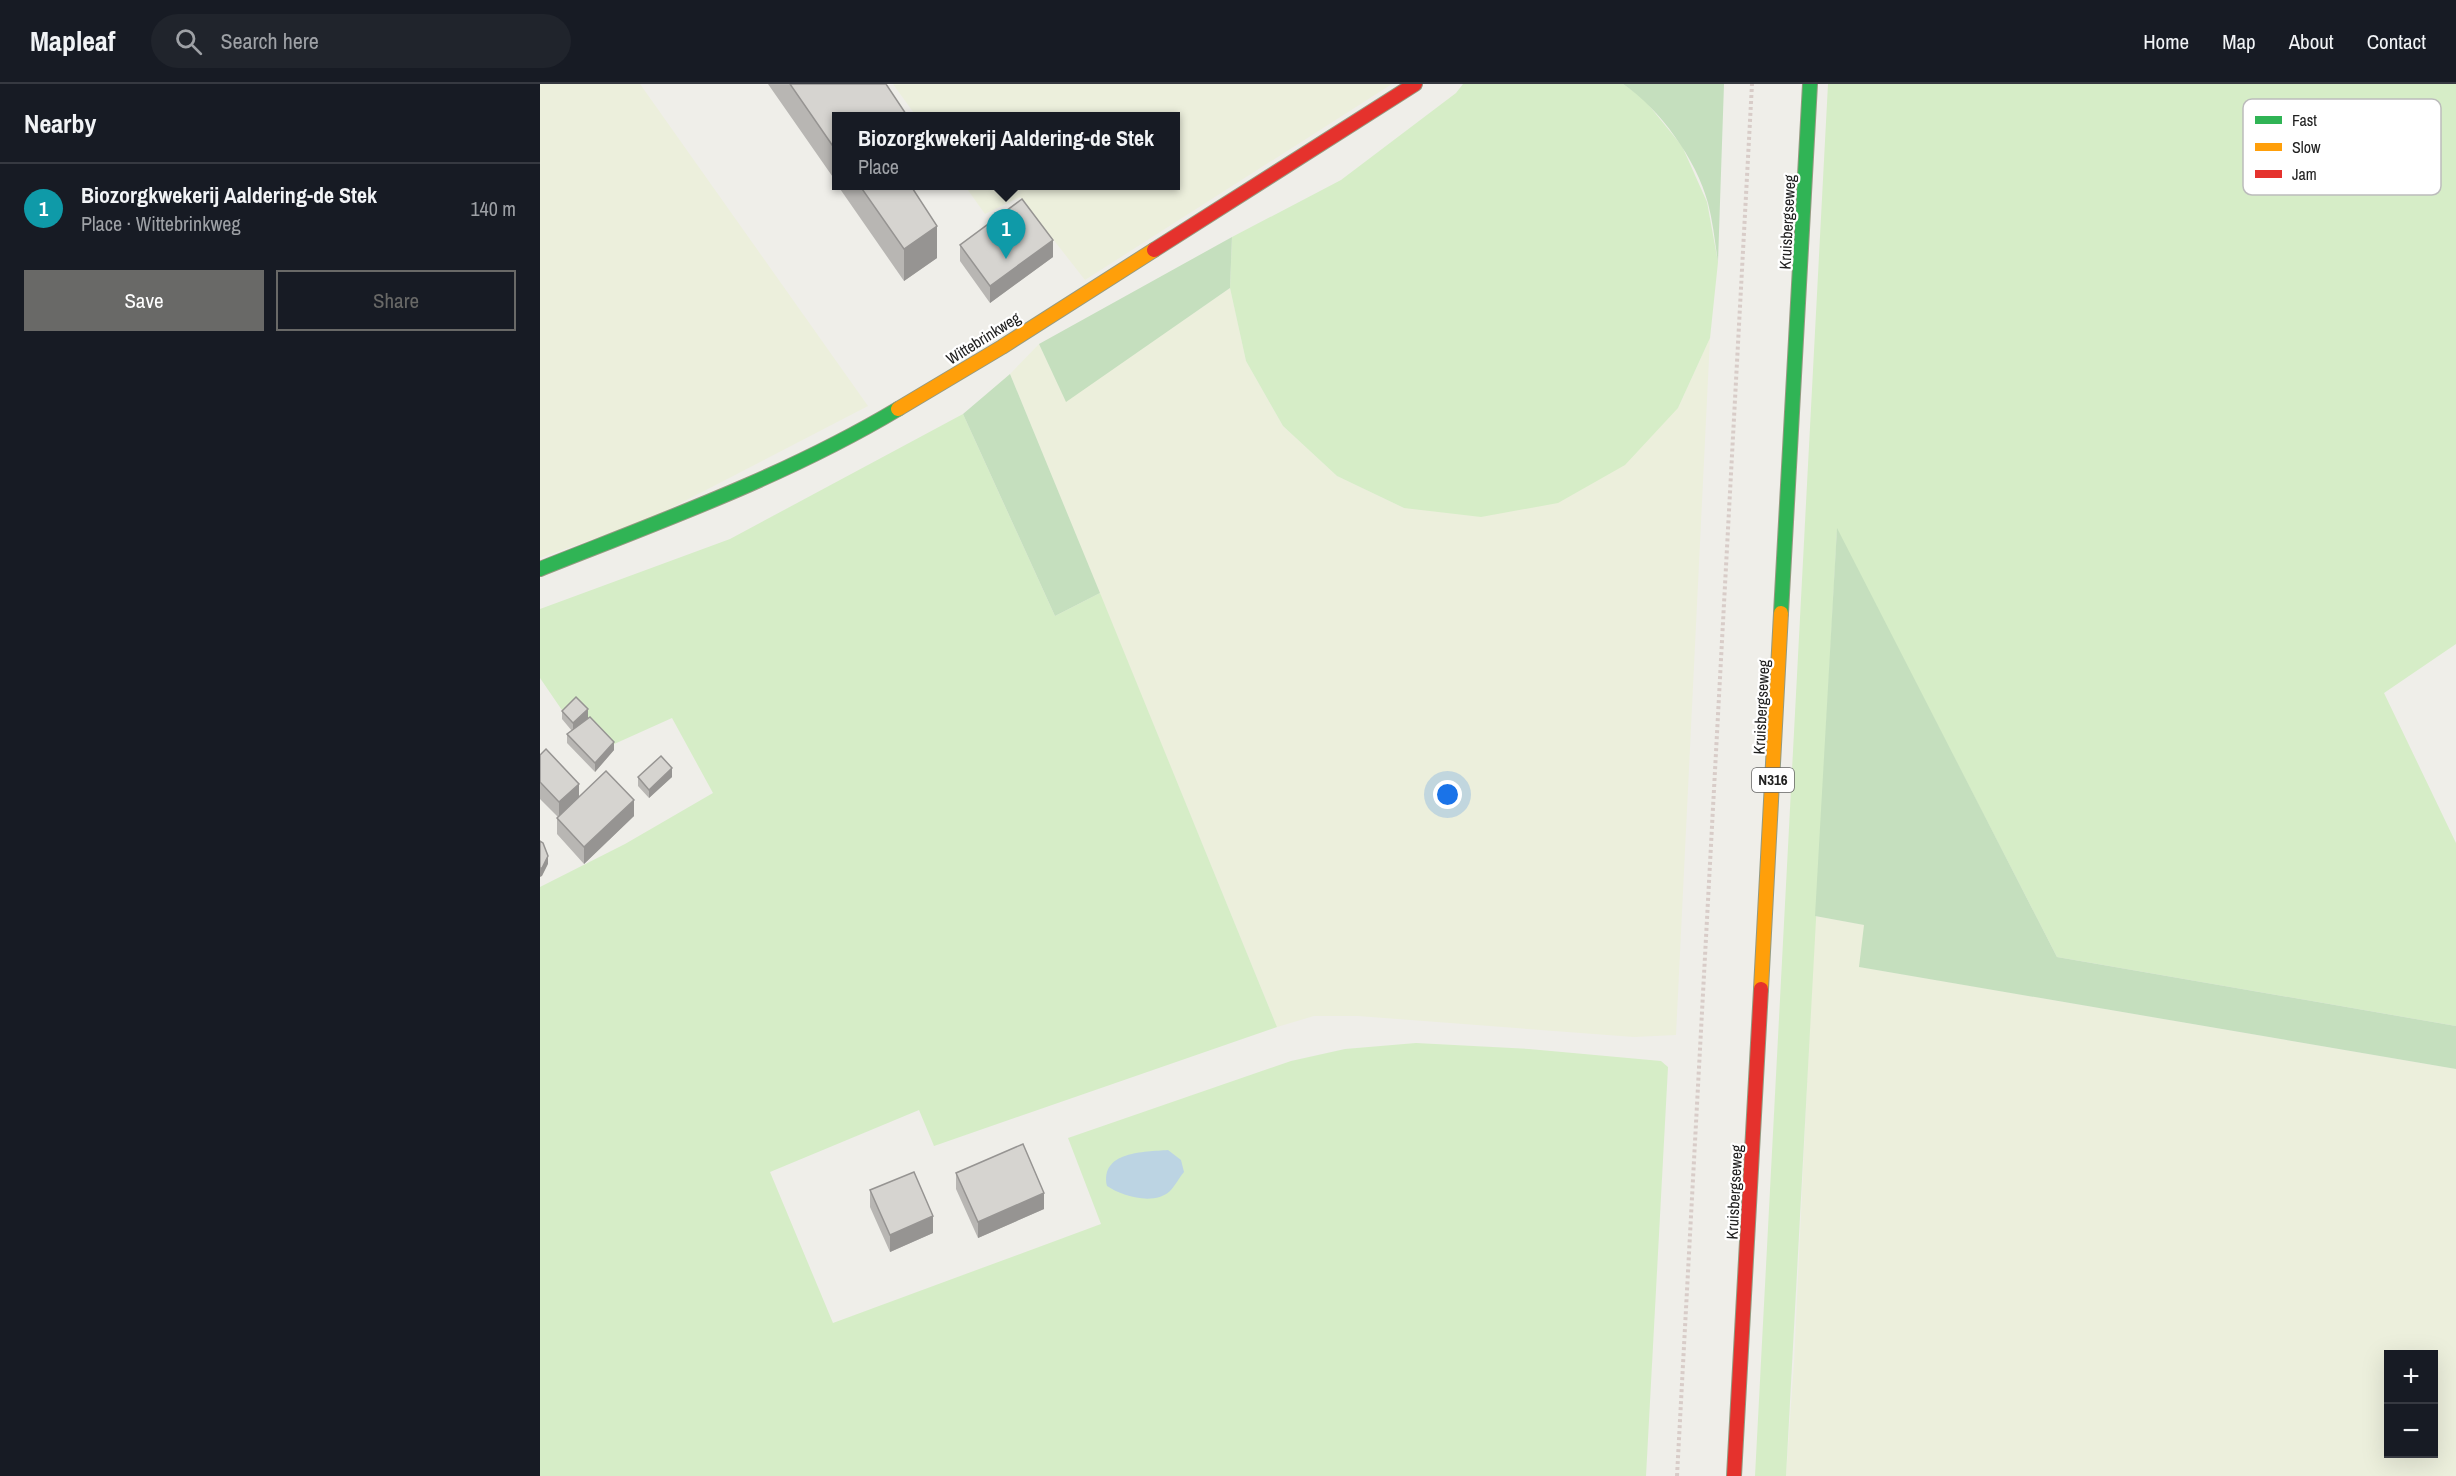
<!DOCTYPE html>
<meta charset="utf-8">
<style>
:root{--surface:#171b24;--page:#20242c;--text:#f1f3f6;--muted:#9ea1a6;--line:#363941;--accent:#696967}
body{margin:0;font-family:"Archivo Narrow",sans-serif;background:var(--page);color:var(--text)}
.controls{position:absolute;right:18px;bottom:18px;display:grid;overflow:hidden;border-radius:0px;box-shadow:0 6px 24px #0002}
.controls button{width:54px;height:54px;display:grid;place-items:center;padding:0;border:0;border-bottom:2px solid var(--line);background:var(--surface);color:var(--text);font:30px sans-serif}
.you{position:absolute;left:908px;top:711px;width:21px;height:21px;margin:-15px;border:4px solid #fff;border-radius:50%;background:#1a73e8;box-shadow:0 0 0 9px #1a73e833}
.badge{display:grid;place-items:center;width:39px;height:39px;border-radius:50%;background:var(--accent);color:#fff;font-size:20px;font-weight:700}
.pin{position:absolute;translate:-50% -50px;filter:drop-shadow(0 2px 3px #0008)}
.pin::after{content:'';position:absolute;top:32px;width:21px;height:18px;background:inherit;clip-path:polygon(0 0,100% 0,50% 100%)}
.popup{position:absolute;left:292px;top:28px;width:348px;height:78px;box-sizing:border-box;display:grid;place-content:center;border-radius:0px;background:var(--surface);filter:drop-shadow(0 2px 4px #0005);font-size:20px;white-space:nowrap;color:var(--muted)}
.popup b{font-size:22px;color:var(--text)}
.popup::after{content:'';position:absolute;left:50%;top:100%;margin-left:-12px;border:12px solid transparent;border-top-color:var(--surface)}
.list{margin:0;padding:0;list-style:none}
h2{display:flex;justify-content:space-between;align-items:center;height:78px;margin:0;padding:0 24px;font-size:26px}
h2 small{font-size:20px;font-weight:400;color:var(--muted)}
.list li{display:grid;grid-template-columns:39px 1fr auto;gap:18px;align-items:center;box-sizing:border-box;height:90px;padding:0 24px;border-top:2px solid var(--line)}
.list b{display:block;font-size:22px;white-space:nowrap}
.list p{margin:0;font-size:20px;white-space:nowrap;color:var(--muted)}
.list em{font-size:20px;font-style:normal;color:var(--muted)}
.actions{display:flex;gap:12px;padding:18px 24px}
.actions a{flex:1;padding:14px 0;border:2px solid var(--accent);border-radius:0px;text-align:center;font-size:21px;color:var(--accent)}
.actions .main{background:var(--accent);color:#fff}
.icon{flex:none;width:33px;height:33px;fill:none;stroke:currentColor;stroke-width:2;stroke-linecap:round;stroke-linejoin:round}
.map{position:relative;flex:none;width:1916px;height:1392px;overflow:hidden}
header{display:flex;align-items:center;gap:36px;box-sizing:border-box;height:84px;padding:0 30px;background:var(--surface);border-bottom:2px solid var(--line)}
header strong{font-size:28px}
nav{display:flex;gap:33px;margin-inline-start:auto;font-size:21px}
.search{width:420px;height:54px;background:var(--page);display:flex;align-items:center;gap:15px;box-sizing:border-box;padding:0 21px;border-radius:33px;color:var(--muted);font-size:22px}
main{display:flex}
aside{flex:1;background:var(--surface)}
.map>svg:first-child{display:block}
</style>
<header>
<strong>Mapleaf</strong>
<div class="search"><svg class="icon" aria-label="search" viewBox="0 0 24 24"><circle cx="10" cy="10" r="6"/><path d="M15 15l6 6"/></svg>Search here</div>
<nav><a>Home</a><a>Map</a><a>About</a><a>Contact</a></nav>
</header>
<main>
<aside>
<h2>Nearby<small></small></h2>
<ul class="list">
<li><span class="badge" style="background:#0f9aa8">1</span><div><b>Biozorgkwekerij Aaldering-de Stek</b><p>Place · Wittebrinkweg</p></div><em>140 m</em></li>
</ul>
<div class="actions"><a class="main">Save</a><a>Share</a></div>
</aside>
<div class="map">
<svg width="1916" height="1392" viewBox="0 0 1916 1392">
<rect width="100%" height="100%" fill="#efeee9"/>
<path fill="#ecefdc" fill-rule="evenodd" d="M0,0H100L328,322L110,435L0,474Z
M353,0H852L545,196L480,113L445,130L425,102H636V33L376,32Z
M690,204L706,277L743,342L797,392L864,424L1138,324L1170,254L1136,951L1094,953L818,932H774L737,943L470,290L499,260L526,317Z
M1275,832L1325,841L1320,883L1916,985V1392H1246L1254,1279ZM1848,1270H1894V1370H1848Z"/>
<path fill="#d6edc7" d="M923,0H1083L1103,14L1142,62L1167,118L1178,178L1170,254L1138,324L1085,381L1018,419L941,433L864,424L797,392L743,342L706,277L690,204L692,153L801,96L916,9Z
M1288,0H1916V560L1844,609L1916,759V942L1517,873L1297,446L1246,1392H1215Z
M423,330L515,532L560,509L737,943L394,1062L379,1026L230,1088L293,1239L561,1140L528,1054L751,977L805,965L876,959L989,965L1121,977L1128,983L1106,1392H0V803L85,760L173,709L132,634L52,670L0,594V525L190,455Z"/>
<path fill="#c5dfbe" d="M1083,0H1184L1178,178C1175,159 1173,138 1168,119C1156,75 1120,25 1083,0Z
M692,153L690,204L526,318L499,260Z
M470,290L560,509L515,532L423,330Z
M1297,444L1517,873L1916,942V985L1319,883L1324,841L1275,832Z"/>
<path fill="#bcd4e3" d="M628,1066L641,1076L644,1088C639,1094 635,1102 630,1107C614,1122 582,1112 567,1102C560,1067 604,1068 628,1066Z"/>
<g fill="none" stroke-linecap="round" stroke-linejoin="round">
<g stroke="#949a80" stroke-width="16">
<path id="fast" d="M0,485C121,437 246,392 358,325
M1241,529L1270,0"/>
</g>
<g stroke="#949a80" stroke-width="16">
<path id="slow" d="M358,325L462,263L614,166
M1221,905L1241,529"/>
</g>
<g stroke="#949a80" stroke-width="16">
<path id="jam" d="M614,166L875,0
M1194,1392L1221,905"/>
</g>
<path stroke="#d8ccc8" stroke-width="4" stroke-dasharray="3 3" stroke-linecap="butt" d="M1137,1392L1212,0"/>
<use href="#fast" stroke="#30b455" stroke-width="14"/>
<use href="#slow" stroke="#ff9f0a" stroke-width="14"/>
<use href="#jam" stroke="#e5322d" stroke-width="14"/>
</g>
<path fill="#b8b6b3" d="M228,0H346L297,33V99Z
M298,102H371L397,174L364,197Z
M420,161L513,173L450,219L420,177Z
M22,627L48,634L43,638L74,666L55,688L27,659V650L32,647L22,635Z
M0,671L39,713L94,732L44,780L17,750V734L18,733L0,715Z
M98,693H132L109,714L98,702Z
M416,1089L504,1125L438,1154L416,1105Z
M330,1106L393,1149L350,1168L330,1123Z"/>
<path fill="#969492" d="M397,142V174L364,197V165Z
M513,156V173L450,219V202Z
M48,625V634L33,648V639Z
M74,658V666L55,688V679Z
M132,684V693L109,714V706Z
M39,700V716L19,735V718Z
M94,716V732L44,780V763Z
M8,772V780L2,792L0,793V784Z
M504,1109V1125L438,1154V1138Z
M393,1132V1149L350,1168V1151Z"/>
<path fill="#d6d4d0" stroke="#969492" stroke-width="1.5" d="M250,0H346L368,33H297V68Z
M320,102H371L397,142L364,165Z
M482,115L513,156L450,202L420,161Z
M36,613L48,625L33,639L22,627Z
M50,633L74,658L55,679L27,650Z
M6,665L39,700L19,718L0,698V671Z
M121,672L132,684L109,706L98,693Z
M66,687L94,716L44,763L17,734Z
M0,757L3,759L8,772L2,784H0Z
M483,1060L504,1109L438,1138L416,1089Z
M374,1088L393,1132L350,1151L330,1106Z"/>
<g text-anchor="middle" stroke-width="4.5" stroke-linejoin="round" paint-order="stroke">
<rect fill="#fff" stroke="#646464" stroke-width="1.5" x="1212" y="684" width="42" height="24" rx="4.5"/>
<g font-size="15" font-weight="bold" fill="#212121">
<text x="1233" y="701">N316</text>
</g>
<g font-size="16" fill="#212121" stroke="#fff">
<text transform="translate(1247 138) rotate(-87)" y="6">Kruisbergseweg</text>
<text transform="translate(443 254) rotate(-32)" y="6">Wittebrinkweg</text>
<text transform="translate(1221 623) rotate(-87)" y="6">Kruisbergseweg</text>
<text transform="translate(1194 1108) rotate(-87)" y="6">Kruisbergseweg</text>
</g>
</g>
<rect x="1703" y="15" width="198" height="96" rx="9" fill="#fff" stroke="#bcbcbc" stroke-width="1.5"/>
<rect x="1715" y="32" width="27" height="8" fill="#30b455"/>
<rect x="1715" y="59" width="27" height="8" fill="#ff9f0a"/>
<rect x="1715" y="86" width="27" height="8" fill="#e5322d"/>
<g font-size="16" fill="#212121">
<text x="1752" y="42">Fast</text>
<text x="1752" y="69">Slow</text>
<text x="1752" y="96">Jam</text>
</g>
</svg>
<div class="controls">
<button>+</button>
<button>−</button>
</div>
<div class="you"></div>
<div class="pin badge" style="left:466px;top:175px;background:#0f9aa8">1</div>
<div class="popup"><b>Biozorgkwekerij Aaldering-de Stek</b>Place</div>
</div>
</main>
